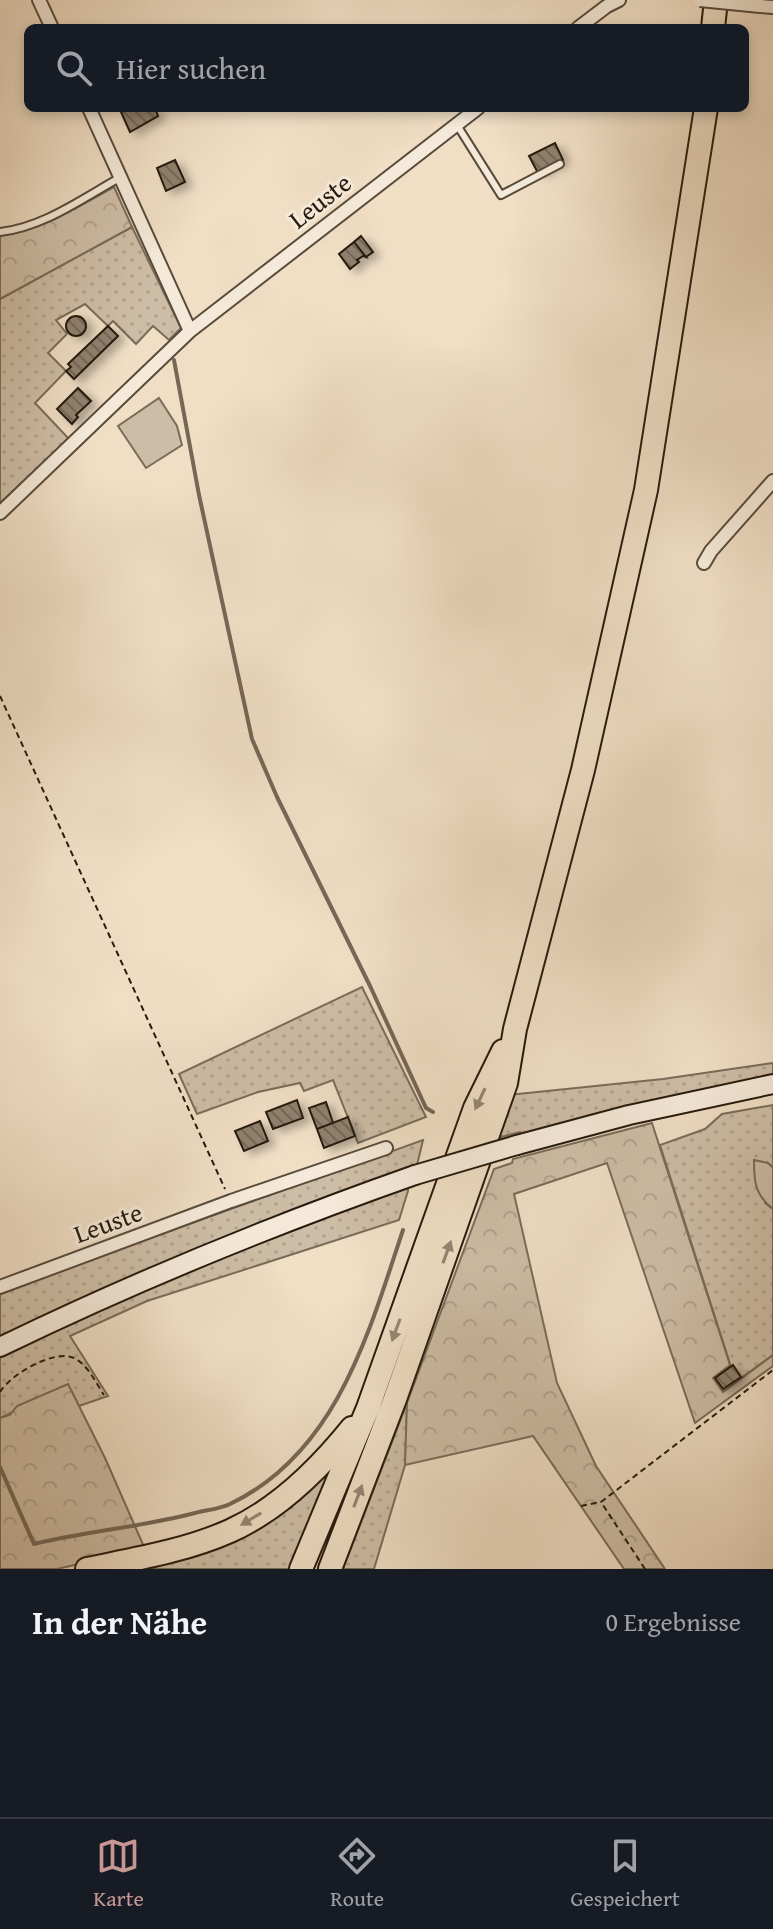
<!DOCTYPE html>
<html lang="de">
<meta charset="utf-8">
<style>
:root{--surface:#171b24;--page:#242831;--text:#f1f3f6;--muted:#9ea1a6;--line:#363941;--accent:#c59692}
body{margin:0;font-family:"Gentium Book Plus",serif;background:var(--page);color:var(--text)}
.list{margin:0;padding:0;list-style:none}
h2{display:flex;justify-content:space-between;align-items:center;height:104px;margin:0;padding:0 32px;font-size:34px}
h2 small{font-size:26px;font-weight:400;color:var(--muted)}
.icon{flex:none;width:44px;height:44px;fill:none;stroke:currentColor;stroke-width:2;stroke-linecap:round;stroke-linejoin:round}
.map{position:relative;flex:none;width:773px;height:1569px;overflow:hidden}
.search{position:absolute;background:var(--surface);box-shadow:0 4px 12px #0003;left:24px;right:24px;top:24px;height:88px;display:flex;align-items:center;gap:20px;box-sizing:border-box;padding:0 28px;border-radius:12px;color:var(--muted);font-size:30px}
.sheet{height:248px;background:var(--surface)}
nav{display:flex;justify-content:space-around;align-items:center;box-sizing:border-box;height:112px;border-top:2px solid var(--line);background:var(--surface);font-size:22px;color:var(--muted)}
nav a{display:grid;justify-items:center;gap:4px}
nav .on{color:var(--accent)}
.map>svg:first-child{display:block}
</style>
<div class="map">
<svg width="773" height="1569" viewBox="0 0 773 1569">
<defs>
<pattern id="grass-dots" width="8" height="8" patternUnits="userSpaceOnUse" patternTransform="scale(2)"><rect width="8" height="8" fill="#cebda6"/><path d="M2 2h.1M6 6h.1" fill="none" stroke="#b1a28e" stroke-width="1.8" stroke-linecap="round"/></pattern>
<pattern id="forest-crowns" width="20" height="18" patternUnits="userSpaceOnUse" patternTransform="scale(2)"><rect width="20" height="18" fill="#cebda6"/><path d="M2 6a3 3 0 1 1 6 0M12 15a3 3 0 1 1 6 0" fill="none" stroke="#b1a28e"/></pattern>
<pattern id="building-back-hatch" width="6" height="6" patternUnits="userSpaceOnUse" patternTransform="scale(2)"><rect width="6" height="6" fill="#8f806d"/><path d="M-1 5l2 2M0 0l6 6M5-1l2 2" fill="none" stroke="#756858"/></pattern>
<filter id="shadow"><feDropShadow dx="7" dy="4" stdDeviation="4" flood-color="#0004"/></filter>
</defs>
<rect width="100%" height="100%" fill="#f0dec5"/>
<filter id="stains"><feTurbulence type="fractalNoise" baseFrequency=".0025" numOctaves="4"/><feColorMatrix values="0 0 0 0 .2 0 0 0 0 .09 0 0 0 0 .02 0 0 0 .5 -.17"/></filter>
<radialGradient id="worn" r=".72"><stop offset=".6" stop-color="#630" stop-opacity="0"/><stop offset="1" stop-color="#630" stop-opacity=".3"/></radialGradient>
<path fill="url(#grass-dots)" stroke="#7a6c5a" stroke-width="2" d="M132,227L181,328L169,340L153,326L136,344L113,321L108,326L85,304L56,320L67,334L48,353L66,371L35,403L69,439L0,503V299Z
M362,987L426,1117L358,1143L333,1080L304,1091L300,1083L258,1092L197,1114L179,1074Z
M773,1063V1076L520,1135V1132L493,1139L508,1095L663,1079Z
M773,1105V1168L768,1163L765,1203L773,1209V1355L722,1392L713,1378L730,1364L660,1145L705,1129L722,1114Z
M423,1140L417,1165C274,1216 135,1271 0,1339V1292Z
M407,1185L408,1191L399,1220L147,1301L70,1336L108,1396L79,1406L68,1385L0,1418V1354L177,1271Z
M407,1403L405,1465L374,1569H343Z
M338,1463L290,1569H121L188,1554Z"/>
<path fill="url(#forest-crowns)" stroke="#7a6c5a" stroke-width="2" d="M114,187L132,227L0,299V236C42,230 77,207 114,187Z
M652,1123L730,1365L713,1378L723,1392L773,1355V1366L695,1423L607,1163L514,1194L557,1383L596,1466L665,1569H624L533,1436L405,1465L407,1403L494,1169L512,1163L513,1159Z
M68,1384L105,1458L145,1549L57,1569H0V1418L10,1415L17,1406Z"/>
<path fill="#cebda6" stroke="#7a6c5a" stroke-width="2" d="M159,398L177,426L182,445L146,468L118,426Z
M754,1160L768,1163L773,1168V1209C755,1195 754,1182 754,1160Z"/>
<g fill="none" stroke-linecap="round" stroke-linejoin="round">
<path stroke="#766757" stroke-width="4" d="M174,360L199,495L252,739L277,797L371,988L426,1108L433,1112
M0,1467L34,1544C87,1531 142,1527 195,1513C206,1510 220,1509 230,1504C337,1453 369,1332 403,1230"/>
</g>
<path fill="url(#building-back-hatch)" stroke="#261a0e" stroke-width="2" filter="url(#shadow)" d="M130,108H155L158,116L130,132L121,112Z
M555,143L563,160L538,173L529,156Z
M175,160L185,182L166,191L157,168Z
M361,236L373,252L366,257L354,242Z
M354,242L366,257L363,256L357,260L359,262L350,269L339,254Z
M66 326a10 10 0 1 1 20 0a10 10 0 1 1-20 0Z
M108,326L118,336L74,379L66,371L71,367L68,364Z
M78,388L91,401L76,415L78,417L72,424L57,409Z
M297,1100L303,1118L273,1129L266,1112Z
M326,1102L333,1123L317,1129L309,1108Z
M348,1117L355,1136L324,1148L317,1129Z
M260,1121L268,1141L244,1151L235,1131Z
M733,1365L741,1377L723,1389L715,1378Z"/>
<g fill="none" stroke-linecap="round" stroke-linejoin="round">
<g stroke="#584b3c" stroke-width="10">
<path id="lane" d="M457,125L501,195L560,164
M0,232C44,227 83,198 121,177"/>
</g>
<g stroke="#584b3c" stroke-width="16">
<path id="street" d="M39,0L52,28
M760,6L773,7
M578,28L607,6L619,0
M89,108L190,331
M0,513L190,331L478,108
M704,563L711,551L773,481
M0,1287L231,1201L386,1148"/>
</g>
<g stroke="#261a0e" stroke-width="22">
<path id="secondary" d="M517,1145L629,1115L773,1084
M0,1347C138,1280 270,1226 415,1175"/>
</g>
<g stroke="#261a0e" stroke-width="26">
<path id="highway" d="M713,28L716,0
M87,1569C135,1559 185,1551 230,1531C279,1509 319,1469 352,1428
M301,1569L368,1408L475,1108L503,1051
M330,1569L395,1399L506,1083L515,1029L583,770L646,490L706,108"/>
</g>
<path stroke="#261a0e" stroke-width="2" stroke-dasharray="6 4" stroke-linecap="butt" d="M0,696L225,1189
M0,1392C10,1375 51,1351 71,1357C86,1361 96,1383 104,1395
M581,1506L600,1502
M645,1569L601,1502L773,1370"/>
<use href="#lane" stroke="#f5ead9" stroke-width="6"/>
<use href="#street" stroke="#f5ead9" stroke-width="12"/>
<use href="#secondary" stroke="#f5ead9" stroke-width="18"/>
<use href="#highway" stroke="#f0dec5" stroke-width="22"/>
<g stroke="#584b3c" stroke-width="16" stroke-linecap="butt">
<path id="street-bridge" d="M700,0L760,6"/>
</g>
<g stroke="#261a0e" stroke-width="22" stroke-linecap="butt">
<path id="secondary-bridge" d="M415,1175L517,1145"/>
</g>
<use href="#street-bridge" stroke="#f5ead9" stroke-width="12"/>
<use href="#secondary-bridge" stroke="#f5ead9" stroke-width="18"/>
</g>
<defs><path id="oneway-solid" d="M-6-.8H1V-3.2L6.5 0L1 3.2V.8H-6Z" transform="scale(2)"/></defs>
<g fill="#958673">
<use href="#oneway-solid" transform="translate(480 1099) rotate(115)"/>
<use href="#oneway-solid" transform="translate(447 1252) rotate(-70)"/>
<use href="#oneway-solid" transform="translate(396 1330) rotate(110)"/>
<use href="#oneway-solid" transform="translate(358 1496) rotate(-69)"/>
<use href="#oneway-solid" transform="translate(251 1519) rotate(149)"/>
</g>
<g text-anchor="middle" stroke-width="6" stroke-linejoin="round" paint-order="stroke">
<g font-size="26" fill="#261a0e" stroke="#f5ead9">
<text transform="translate(320 201) rotate(-38)" y="9">Leuste</text>
<text transform="translate(108 1223) rotate(-20)" y="9">Leuste</text>
</g>
</g>
<rect width="100%" height="100%" filter="url(#stains)"/>
<rect width="100%" height="100%" fill="url(#worn)"/>
</svg>
<div class="search"><svg class="icon" aria-label="search" viewBox="0 0 24 24"><circle cx="10" cy="10" r="6"/><path d="M15 15l6 6"/></svg>Hier suchen</div>
</div>
<section class="sheet">
<h2>In der Nähe<small>0 Ergebnisse</small></h2>
<ul class="list">
</ul>
</section>
<nav>
<a class="on"><svg class="icon" aria-label="map" viewBox="0 0 24 24"><path d="M3 6l6-2 6 2 6-2v14l-6 2-6-2-6 2zM9 4v14M15 6v14"/></svg>Karte</a>
<a><svg class="icon" aria-label="directions" viewBox="0 0 24 24"><path d="M12 3l9 9-9 9-9-9zM9 14v-3h6M13 9l2 2-2 2"/></svg>Route</a>
<a><svg class="icon" aria-label="saved" viewBox="0 0 24 24"><path d="M7 4h10v16l-5-4-5 4z"/></svg>Gespeichert</a>
</nav>
